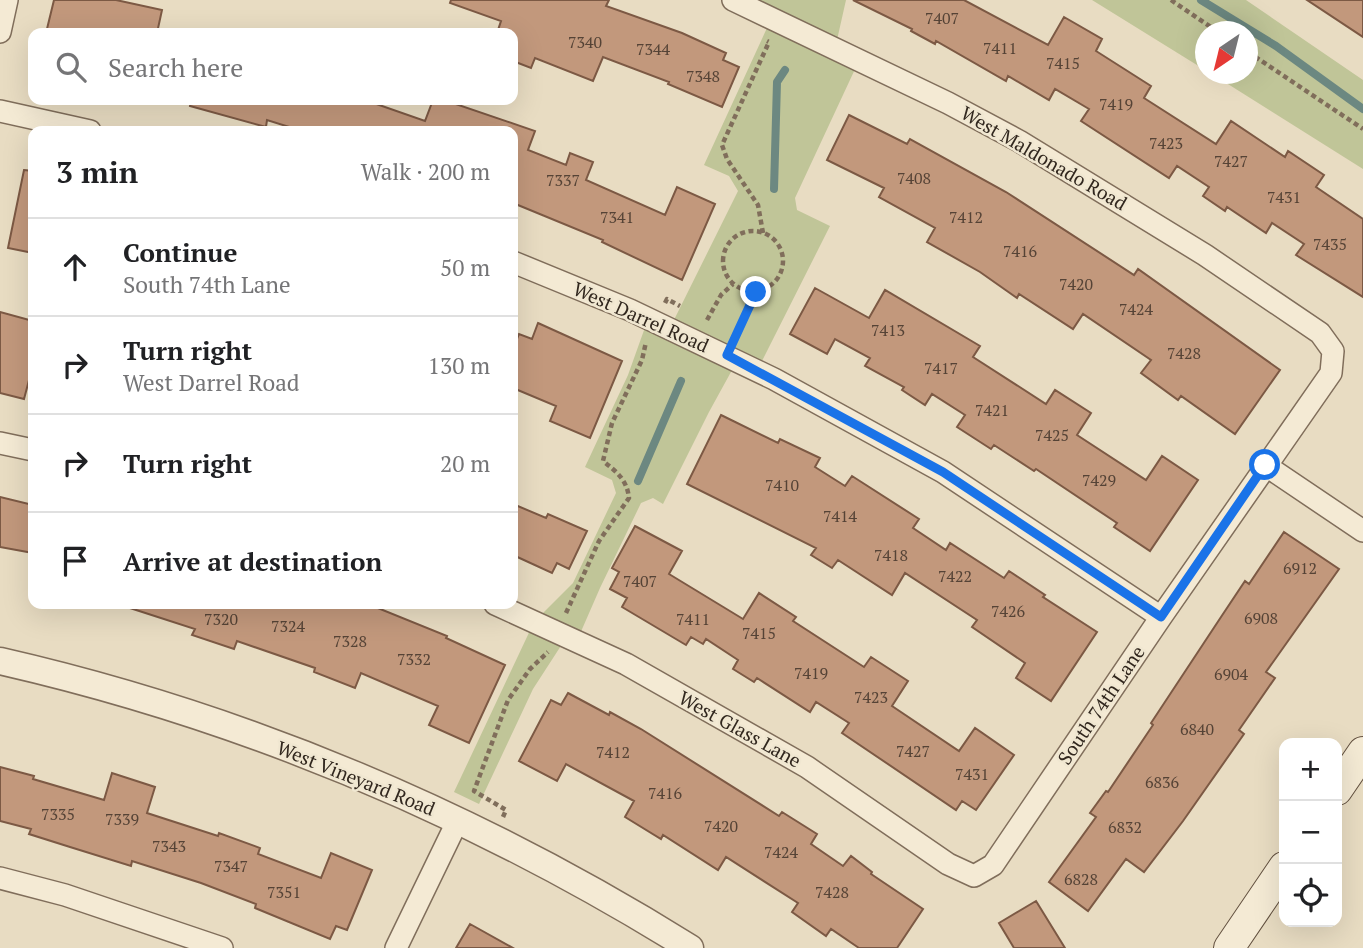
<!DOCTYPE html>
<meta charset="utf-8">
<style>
:root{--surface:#fff;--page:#f2f2f2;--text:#202124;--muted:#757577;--line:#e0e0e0}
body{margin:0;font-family:"PT Serif",serif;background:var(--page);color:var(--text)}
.controls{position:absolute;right:21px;bottom:21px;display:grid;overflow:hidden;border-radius:14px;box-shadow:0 7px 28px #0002}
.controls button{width:63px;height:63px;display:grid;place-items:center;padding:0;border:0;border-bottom:2px solid var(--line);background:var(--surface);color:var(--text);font:35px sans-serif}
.compass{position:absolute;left:1195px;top:21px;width:63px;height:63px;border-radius:50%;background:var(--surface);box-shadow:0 7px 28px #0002;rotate:215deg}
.stop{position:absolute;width:21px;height:21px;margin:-16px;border:5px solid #1a73e8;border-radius:50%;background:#fff}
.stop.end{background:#1a73e8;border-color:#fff;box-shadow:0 2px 7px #0008}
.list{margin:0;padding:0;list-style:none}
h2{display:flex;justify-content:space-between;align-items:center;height:91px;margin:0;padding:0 28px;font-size:30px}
h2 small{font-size:23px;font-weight:400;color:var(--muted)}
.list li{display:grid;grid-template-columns:46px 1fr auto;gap:21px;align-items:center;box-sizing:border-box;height:98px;padding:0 28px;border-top:2px solid var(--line)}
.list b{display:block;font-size:26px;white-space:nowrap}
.list p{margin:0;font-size:23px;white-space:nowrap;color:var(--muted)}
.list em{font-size:23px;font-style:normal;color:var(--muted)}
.icon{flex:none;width:38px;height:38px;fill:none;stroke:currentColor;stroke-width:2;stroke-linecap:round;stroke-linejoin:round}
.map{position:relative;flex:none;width:1363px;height:948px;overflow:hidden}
.search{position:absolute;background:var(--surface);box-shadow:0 7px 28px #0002;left:28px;top:28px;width:490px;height:77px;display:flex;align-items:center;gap:18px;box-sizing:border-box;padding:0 24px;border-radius:14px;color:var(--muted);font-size:26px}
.panel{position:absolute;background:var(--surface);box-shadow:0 7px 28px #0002;left:28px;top:126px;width:490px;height:483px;border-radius:14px}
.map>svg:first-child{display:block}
</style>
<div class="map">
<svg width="1363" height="948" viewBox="0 0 1363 948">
<rect width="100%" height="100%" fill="#e8dcc2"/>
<path fill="#c0c598" d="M737,0H846L837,40L863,52L795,198L797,210L830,226L757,371L737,361L709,412L663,504L653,498L641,503L600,588L576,643L566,638L533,689L479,804L454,792L534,622L573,583L616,493L612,480L585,467L628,375L648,319L670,328L738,191L729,176L704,165L772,17Z
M1092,0H1246L1363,80V169L1212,74H1248V32H1206L1205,70Z"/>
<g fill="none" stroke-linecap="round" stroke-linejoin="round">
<path stroke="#6c8881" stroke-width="8" d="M1201,0L1276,46L1363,109
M774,189L777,82L785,70
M638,481L681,381"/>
</g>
<path fill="#c2987c" stroke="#7c5944" stroke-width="2" d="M54,0H116L162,10L157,33H46Z
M451,0H609L606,6L682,33L726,53L723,60L739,67L722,107L668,84L669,82L603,57L593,81L535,58L531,68L513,61V33H497L501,21L450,3Z
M853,0H964L1048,45L1064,17L1102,39L1096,51L1151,86L1144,98L1216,144L1231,121L1285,157L1288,151L1324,175L1316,187L1363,219V297L1296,255L1304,244L1272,223L1266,233L1227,207L1225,211L1203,196L1209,187L1177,166L1169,178L1081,121L1089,109L1055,89L1049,100L1008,76L1006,81L936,41L935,44L911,31L912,29Z
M1307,0H1363V37Z
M191,100H365L425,121L433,100H444L535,131L528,150L566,165L570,153L593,162L586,180L665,215L677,187L715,204L682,280L602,242L603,240L513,203V131H302L267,120L266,127L190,106Z
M849,115L907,144L910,139L1006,192L1134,275L1138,269L1280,370L1235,434L1181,396L1178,400L1141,373L1151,360L1083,314L1073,329L1019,294L1017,298L980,272L927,242L935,228L879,197L884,188L827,160Z
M24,170L33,171V253L8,248Z
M815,288L869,318L885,290L980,346L973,357L1046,404L1055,390L1091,413L1077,435L1146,480L1162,456L1198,480L1150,551L1114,527L1117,523L1036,469L1034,471L994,445L991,449L957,427L965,415L932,394L925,405L902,390L904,387L865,366L870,358L835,339L827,354L790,334Z
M0,312L33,321V365L24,399L0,393Z
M538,323L622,361L590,438L550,421L556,406L513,388V349L519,334L532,339Z
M721,415L778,443L780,439L820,458L815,467L845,486L852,476L919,519L913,528L946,550L950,543L1004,578L1009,571L1045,595L1043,597L1097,632L1051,701L1016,678L1025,663L972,627L977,620L905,573L892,595L838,560L832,568L811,555L816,548L687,484Z
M0,497L33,505V553L0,547Z
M513,504L546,518L548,514L587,531L569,569L557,563L552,573L513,555Z
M635,526L682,551L669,574L743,619L759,593L796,617L793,621L864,667L871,657L908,681L892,706L959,751L975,728L1014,755L976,810L962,801L956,810L842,733L849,723L816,702L810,712L757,678L754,682L733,669L738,660L706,639L703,644L691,637L686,645L622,607L627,598L610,589L619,572L612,568Z
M1284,532L1339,569L1266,672L1275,678L1239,730L1244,734L1183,821L1144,872L1126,859L1088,911L1049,882L1096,817L1090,813L1106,791L1108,792L1153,725L1151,723L1221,617L1245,581L1249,584Z
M131,604H368L447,636L446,638L505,665L469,743L429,725L438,706L361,673L355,688L314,672L315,668L237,641L234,649L192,635L195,629L130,608Z
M568,693L609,715L610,712L641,729L779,816L782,812L817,834L811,844L843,866L851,856L872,872L871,874L923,909L897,948H859L831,929L826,936L792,912L798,903L726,857L718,870L663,835L661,839L625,817L634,801L566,764L557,781L519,761L551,700L561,705Z
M0,767L34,776L33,779L104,800L112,773L155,787L147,813L218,836L219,833L260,848L258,854L321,878L331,853L372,870L347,930L336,926L330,939L255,908L256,904L201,883L132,861L131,866L70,847L29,834L31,829L0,821Z
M1036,901L1065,948H1014L999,923Z
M470,924L513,948H456Z"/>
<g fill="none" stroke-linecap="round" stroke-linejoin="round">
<g stroke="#806e5b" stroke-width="24">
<path id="minor" d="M0,32L7,0
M0,111L90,131
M513,262L630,310L774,379L943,472L1161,617
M0,443L33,450
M1265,465L1363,531
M495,604L626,664L807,767L948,864L974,876L993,865L1161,617L1331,373L1333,351L1320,333L1205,255L1019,141L948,103L733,0
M0,878L65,895L222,948
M396,948L458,820"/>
</g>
<g stroke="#806e5b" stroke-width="29">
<path id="tertiary" d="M0,661C245,717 478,816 690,948"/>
</g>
<g stroke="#62503f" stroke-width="32">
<path id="secondary" d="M1337,790L1363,752
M1229,948L1284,867"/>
</g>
<path stroke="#806e5b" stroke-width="4.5" stroke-dasharray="5 3.5" stroke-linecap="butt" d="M1171,0L1218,32
M1248,52L1363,129
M723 261a30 30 0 1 1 60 0a30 30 0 1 1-60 0Z
M763,233L758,205L727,159L722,145L769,42L767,41
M665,303L667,299L680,306
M707,320L721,295L733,284
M736,335L756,291
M566,613L599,541L629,498C627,480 617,472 603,461L612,423L642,360L646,342
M503,817L506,810L474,791L508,700L530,669L548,652"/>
<use href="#minor" stroke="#f4ead4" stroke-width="21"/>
<use href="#tertiary" stroke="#f4ead4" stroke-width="26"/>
<use href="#secondary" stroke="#f4ead4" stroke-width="30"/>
</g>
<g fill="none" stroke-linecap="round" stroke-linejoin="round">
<path stroke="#1a73e8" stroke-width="9" d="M756,292L727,355L943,472L1161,617L1265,465"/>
</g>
<g text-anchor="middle" stroke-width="5" stroke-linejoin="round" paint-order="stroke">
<g font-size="16" fill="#554336">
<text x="942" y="24">7407</text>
<text x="585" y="48">7340</text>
<text x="1000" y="54">7411</text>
<text x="653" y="55">7344</text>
<text x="1063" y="69">7415</text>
<text x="703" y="82">7348</text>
<text x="1116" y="110">7419</text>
<text x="1166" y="149">7423</text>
<text x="1231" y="167">7427</text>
<text x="914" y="184">7408</text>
<text x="563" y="186">7337</text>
<text x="1284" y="203">7431</text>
<text x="617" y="223">7341</text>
<text x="966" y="223">7412</text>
<text x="1330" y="250">7435</text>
<text x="1020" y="257">7416</text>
<text x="1076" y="290">7420</text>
<text x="1136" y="315">7424</text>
<text x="888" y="336">7413</text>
<text x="1184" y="359">7428</text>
<text x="941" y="374">7417</text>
<text x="992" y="416">7421</text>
<text x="1052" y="441">7425</text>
<text x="1099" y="486">7429</text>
<text x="782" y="491">7410</text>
<text x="840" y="522">7414</text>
<text x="891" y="561">7418</text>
<text x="1300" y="574">6912</text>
<text x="955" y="582">7422</text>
<text x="640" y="587">7407</text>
<text x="1008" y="617">7426</text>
<text x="1261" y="624">6908</text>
<text x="221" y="625">7320</text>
<text x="693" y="625">7411</text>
<text x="288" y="632">7324</text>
<text x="759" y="639">7415</text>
<text x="350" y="647">7328</text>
<text x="414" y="665">7332</text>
<text x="811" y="679">7419</text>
<text x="1231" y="680">6904</text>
<text x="871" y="703">7423</text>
<text x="1197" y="735">6840</text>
<text x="913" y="757">7427</text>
<text x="613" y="758">7412</text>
<text x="972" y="780">7431</text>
<text x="1162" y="788">6836</text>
<text x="665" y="799">7416</text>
<text x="58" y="820">7335</text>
<text x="122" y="825">7339</text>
<text x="721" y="832">7420</text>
<text x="1125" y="833">6832</text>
<text x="169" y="852">7343</text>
<text x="781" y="858">7424</text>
<text x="231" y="872">7347</text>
<text x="1081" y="885">6828</text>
<text x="284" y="898">7351</text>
<text x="832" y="898">7428</text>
</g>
<g font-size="19" fill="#31271e" stroke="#f0e7d1">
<text transform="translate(1044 158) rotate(30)" y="7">West Maldonado Road</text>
<text transform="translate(641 317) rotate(24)" y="7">West Darrel Road</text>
<text transform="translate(1101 705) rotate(-56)" y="7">South 74th Lane</text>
<text transform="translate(740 729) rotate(29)" y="7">West Glass Lane</text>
<text transform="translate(356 778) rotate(22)" y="7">West Vineyard Road</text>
</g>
</g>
</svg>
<div class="controls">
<button>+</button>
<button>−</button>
<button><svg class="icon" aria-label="locate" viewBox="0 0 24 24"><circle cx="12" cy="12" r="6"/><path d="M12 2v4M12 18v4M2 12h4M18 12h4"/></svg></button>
</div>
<svg class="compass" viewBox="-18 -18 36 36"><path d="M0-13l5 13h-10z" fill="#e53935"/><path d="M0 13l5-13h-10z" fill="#757577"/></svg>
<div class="stop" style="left:1265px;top:465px"></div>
<div class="stop end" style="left:756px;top:292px"></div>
<div class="search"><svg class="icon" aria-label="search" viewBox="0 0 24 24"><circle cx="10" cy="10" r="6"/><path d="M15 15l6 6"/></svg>Search here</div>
<section class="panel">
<h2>3 min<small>Walk · 200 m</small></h2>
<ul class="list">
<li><svg class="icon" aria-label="ahead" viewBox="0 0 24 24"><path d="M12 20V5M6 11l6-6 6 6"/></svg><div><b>Continue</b><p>South 74th Lane</p></div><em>50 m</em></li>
<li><svg class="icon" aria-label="right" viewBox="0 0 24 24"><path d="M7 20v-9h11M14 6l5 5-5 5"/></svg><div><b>Turn right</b><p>West Darrel Road</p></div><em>130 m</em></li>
<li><svg class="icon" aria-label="right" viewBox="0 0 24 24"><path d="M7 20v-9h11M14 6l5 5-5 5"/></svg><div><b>Turn right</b></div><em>20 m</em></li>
<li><svg class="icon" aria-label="arrive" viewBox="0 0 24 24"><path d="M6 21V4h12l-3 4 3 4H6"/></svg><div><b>Arrive at destination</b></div></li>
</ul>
</section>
</div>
